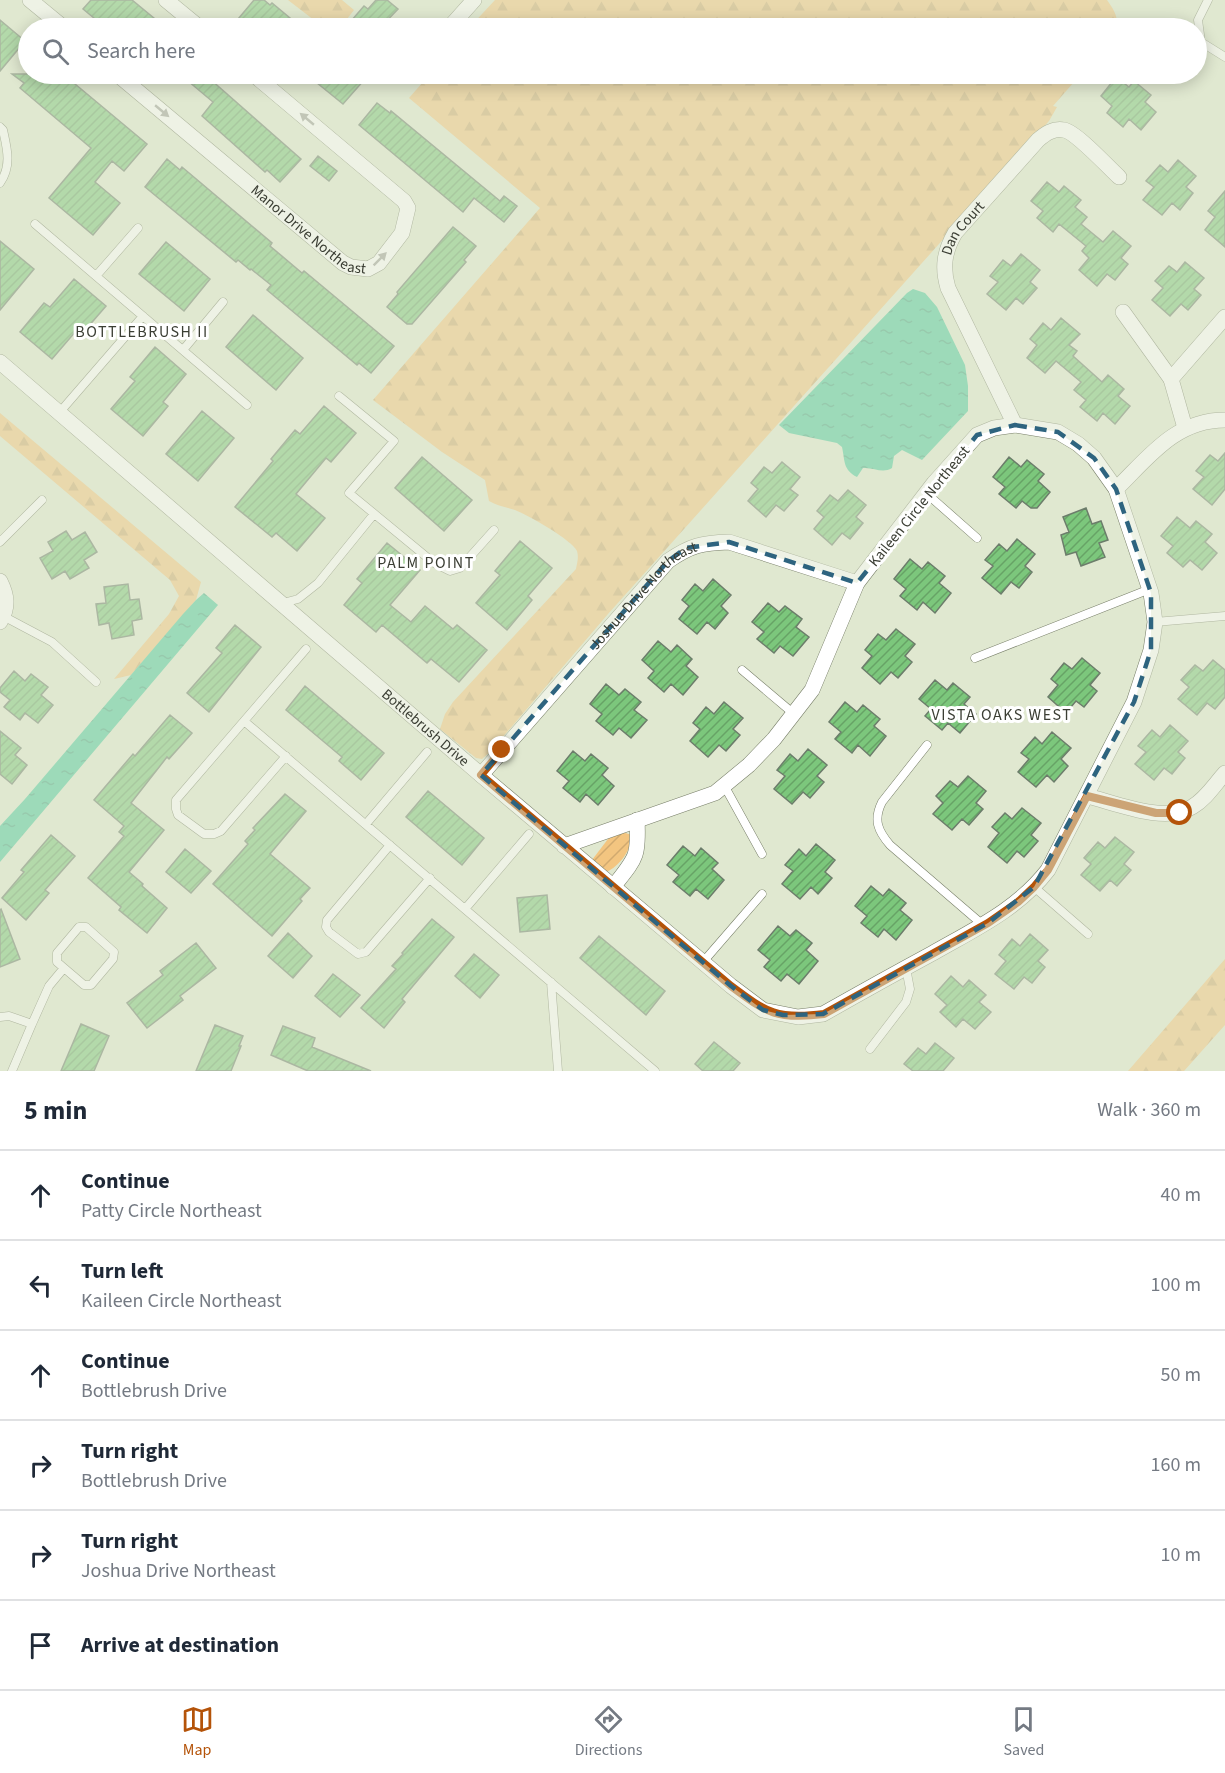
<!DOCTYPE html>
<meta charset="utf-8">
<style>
:root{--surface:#fff;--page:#f2f2f3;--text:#1f2937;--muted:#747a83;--line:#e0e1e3;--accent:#b45309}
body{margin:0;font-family:"Source Sans 3",sans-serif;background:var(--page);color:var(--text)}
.stop{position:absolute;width:18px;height:18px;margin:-14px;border:4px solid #b45309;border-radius:50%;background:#fff}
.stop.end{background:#b45309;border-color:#fff;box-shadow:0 2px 6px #0008}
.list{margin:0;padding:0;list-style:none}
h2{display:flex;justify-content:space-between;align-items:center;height:78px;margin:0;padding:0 24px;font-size:26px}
h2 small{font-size:20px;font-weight:400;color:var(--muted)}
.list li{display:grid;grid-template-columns:39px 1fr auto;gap:18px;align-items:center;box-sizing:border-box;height:90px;padding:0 24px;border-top:2px solid var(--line)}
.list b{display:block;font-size:22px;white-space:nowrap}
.list p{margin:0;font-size:20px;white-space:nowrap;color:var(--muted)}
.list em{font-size:20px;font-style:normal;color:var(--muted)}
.icon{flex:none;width:33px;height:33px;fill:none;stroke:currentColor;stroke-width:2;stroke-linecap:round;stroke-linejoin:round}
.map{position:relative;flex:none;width:1225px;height:1071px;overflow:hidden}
.search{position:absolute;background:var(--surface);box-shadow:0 3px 15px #0003;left:18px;right:18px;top:18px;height:66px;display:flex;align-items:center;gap:15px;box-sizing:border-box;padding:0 21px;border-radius:33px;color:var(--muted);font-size:22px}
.sheet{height:618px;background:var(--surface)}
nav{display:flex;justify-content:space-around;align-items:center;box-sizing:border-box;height:84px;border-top:2px solid var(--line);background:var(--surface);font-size:16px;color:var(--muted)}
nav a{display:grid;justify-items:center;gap:3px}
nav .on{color:var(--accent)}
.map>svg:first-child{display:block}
</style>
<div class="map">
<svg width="1225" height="1071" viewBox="0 0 1225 1071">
<defs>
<pattern id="forest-firs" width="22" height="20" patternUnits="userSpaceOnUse" patternTransform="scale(1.5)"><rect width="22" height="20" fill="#f3c580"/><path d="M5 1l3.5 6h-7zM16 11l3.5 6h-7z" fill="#d1aa6f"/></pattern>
<pattern id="garden-furrows" width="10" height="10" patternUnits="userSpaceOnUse" patternTransform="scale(1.5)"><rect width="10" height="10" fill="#f3c580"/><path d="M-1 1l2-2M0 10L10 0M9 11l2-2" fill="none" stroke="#d1aa6f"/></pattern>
<pattern id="water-ripples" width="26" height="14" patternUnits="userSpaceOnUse" patternTransform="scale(1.5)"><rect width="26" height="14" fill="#4cca9e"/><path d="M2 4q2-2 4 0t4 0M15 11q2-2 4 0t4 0" fill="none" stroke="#40a582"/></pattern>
<pattern id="building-hatch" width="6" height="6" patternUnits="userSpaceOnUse" patternTransform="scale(1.5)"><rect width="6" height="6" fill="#7cc77c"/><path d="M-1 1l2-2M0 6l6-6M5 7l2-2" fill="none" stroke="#67a366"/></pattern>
</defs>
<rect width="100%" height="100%" fill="#e0e8d0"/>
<path fill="url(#forest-firs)" d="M288,0H342L354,10L340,28L323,27Z
M495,0H1107C1114,10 1118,16 1117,28H469Z
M430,74H1081L1053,106L1057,107L1049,121L608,614L490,752L482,759L476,758L440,729L445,714L453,702L576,569C577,563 579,558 577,551C572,540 528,515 515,510C506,507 497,506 489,501L485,480L442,452L373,400L540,208L409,98Z
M0,413L201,582L196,600L131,675L114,679L169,614L179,596L170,580L0,436Z
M1225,959V1025L1184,1071H1128Z"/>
<path fill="url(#garden-furrows)" d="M622,832L632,835C632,849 619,867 606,872L592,860L611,835Z"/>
<path fill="url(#water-ripples)" d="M913,289L925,293L937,307L965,365L968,386V411L922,460L902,450L894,456L892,468C882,474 874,467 863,468L857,477C843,470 845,461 842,447L837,443L789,433L779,425L907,293Z
M204,593L218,605L0,862V826L25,799L183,614L196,600Z"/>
<path fill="url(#building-hatch)" stroke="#6c7d6b" stroke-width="1.5" d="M91,0H132L166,28H106L83,9Z
M254,0H264L270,5L272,3L302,28H252L239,18Z
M376,0H387L398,9L380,28H345L364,6L368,9Z
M0,20L25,41L0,71Z
M12,74H63L147,144L124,171L112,161L95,182L120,203L93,235L49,198L91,148L20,88L24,83Z
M194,74H199L208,81L210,79L301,159L280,182L267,170L265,172L202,116L213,102L188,81Z
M306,74H356L364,80L343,104Z
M1116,77L1129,87L1134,81L1151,95L1145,102L1156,112L1141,130L1129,119L1123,127L1107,113L1112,106L1101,96Z
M377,103L390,113L391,111L500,201L504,196L517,206L504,222L474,198L463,212L359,125Z
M318,156L337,171L329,181L310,166Z
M167,159L180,170L182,167L272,243L270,246L302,273L304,271L394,346L371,373L359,363L357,365L267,290L271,285L251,269L250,270L238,260L236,262L145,187Z
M1178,160L1196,176L1186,187L1193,193L1180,210L1172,203L1162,215L1143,200L1154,187L1146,181L1160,165L1168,172Z
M1047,182L1059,192L1064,186L1081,200L1075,207L1087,217L1081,224L1103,242L1113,231L1131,246L1121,258L1128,264L1115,280L1107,274L1097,286L1079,270L1089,258L1082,251L1086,246L1059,224L1053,232L1037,218L1043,211L1031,201Z
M1225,191V247L1205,230L1215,217L1208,211Z
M453,227L476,246L464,260L466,262L412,324H407L387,307L398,294L397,292Z
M0,241L34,269L0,310Z
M166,242L210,279L184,311L139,274Z
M1021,254L1040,270L1030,282L1037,288L1023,304L1016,298L1006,310L987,294L998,282L990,276L1003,260L1011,266Z
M1185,262L1204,278L1194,289L1201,295L1188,310L1181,304L1170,316L1152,300L1163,288L1155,281L1169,266L1177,272Z
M74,279L106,306L81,335L76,331L52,359L20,332L44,303L50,307Z
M253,315L303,358L276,390L226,347Z
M1061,318L1080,334L1069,345L1077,351L1073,356L1102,382L1108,375L1124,389L1118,396L1130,406L1115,424L1103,413L1097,421L1080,407L1086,400L1074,390L1081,382L1056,361L1045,373L1027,358L1037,345L1030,339L1043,323L1051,330Z
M155,347L186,374L163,402L168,406L143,436L111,409L135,381L130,377Z
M324,406L356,433L331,462L326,458L296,494L325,518L297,551L276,533L272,537L235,507L273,461L271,459L295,430L300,434Z
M202,411L234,438L198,481L166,454Z
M1225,453V489L1212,505L1193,489L1204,477L1196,471L1210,455L1218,461Z
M422,457L472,500L444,531L395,488Z
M1009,457L1021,467L1027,460L1044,474L1038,481L1050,492L1037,508H1031L1022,501L1016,508L999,494L1005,487L993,477Z
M782,462L800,477L790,489L798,495L784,511L776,505L766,517L748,501L758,489L751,483L764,467L772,473Z
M848,490L866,505L856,517L863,523L850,539L842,533L832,545L814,529L824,517L817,511L830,495L838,501Z
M1086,508L1092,524L1101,521L1108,540L1099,543L1105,557L1081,566L1076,552L1066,555L1061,535L1069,532L1063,517Z
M1177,517L1190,528L1196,521L1212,534L1205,542L1217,553L1202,570L1190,560L1183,567L1167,553L1173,546L1161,536Z
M66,531L72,540L85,532L97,552L84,560L89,568L70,579L65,571L52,579L40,558L53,551L48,542Z
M1017,539L1035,554L1025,566L1032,572L1019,588L1011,582L1001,594L982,578L993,566L985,560L999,544L1007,551Z
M520,541L552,568L528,596L532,600L507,630L476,603L500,575L495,571Z
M387,543L420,570L390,605L411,622L425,606L453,629L457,625L487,650L459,682L431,659L427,663L382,625L376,632L344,605L362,583L357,579Z
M910,559L922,569L928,562L945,576L939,583L951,593L935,613L923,602L917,610L900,596L906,589L894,579Z
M713,579L731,595L721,606L728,613L715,629L707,622L697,634L679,619L689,606L682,600L695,584L703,591Z
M128,584L130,600L139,599L142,619L132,621L134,635L112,639L109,623L99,625L96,604L106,603L104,587Z
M768,603L779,612L785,606L802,619L796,627L809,637L793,656L780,646L774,653L757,639L764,632L752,622Z
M235,625L261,647L209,712L187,693L222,653L216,648Z
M896,629L915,644L905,656L912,662L898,678L891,672L880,684L862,668L872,656L865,650L878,634L886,640Z
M658,641L671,652L677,645L692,659L686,666L698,677L683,695L671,684L664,692L648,678L654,671L642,660Z
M1082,658L1100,673L1090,685L1097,691L1084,707L1076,701L1066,713L1048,697L1058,685L1051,679L1064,663L1072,669Z
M1213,660L1225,670V697L1215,709L1207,703L1197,715L1178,699L1189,687L1181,680L1195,665L1203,671Z
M14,671L25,681L31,674L48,687L41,695L53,705L38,723L25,713L20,720L4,707L10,700L0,692V688Z
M935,680L947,690L953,683L970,697L964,704L976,714L960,733L948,723L942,730L925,716L931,709L919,699Z
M606,684L619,695L625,689L641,702L634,710L647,720L631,738L619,728L613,735L596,721L602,714L590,704Z
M305,686L384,753L361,780L339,761L342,757L286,710Z
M724,702L743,718L733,729L740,735L726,751L719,745L708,757L690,741L700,729L693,723L706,707L714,714Z
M845,702L857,712L863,705L880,719L874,726L886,736L870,756L858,745L852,753L835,739L841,732L829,722Z
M170,715L192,733L169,759L167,757L131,803L164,830L129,872L143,884L142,886L167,908L147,933L119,910L121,907L88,878L124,836L119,832L124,826L94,800L133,754L135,756Z
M1170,725L1188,741L1178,752L1185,758L1172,774L1164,768L1154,780L1135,764L1146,752L1138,746L1152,730L1160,737Z
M0,731L21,748L15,755L27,765L12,784L0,774Z
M1052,732L1071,748L1061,759L1068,766L1054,782L1047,775L1036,787L1018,772L1029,759L1021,753L1035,737L1042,744Z
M808,749L827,765L817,776L824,782L810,798L803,792L792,804L774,789L785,776L777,770L790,754L798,761Z
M573,751L585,761L591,754L608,768L602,775L614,786L598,805L586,794L580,802L563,788L569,781L557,771Z
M968,776L986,791L976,803L983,809L969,825L962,819L952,830L933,814L943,803L936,796L950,781L958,787Z
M428,791L484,838L462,865L406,817Z
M285,794L306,811L270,854L310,888L300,899L302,901L272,936L213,884L248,844L245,841L255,830L253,828Z
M1022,808L1041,823L1031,835L1038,841L1024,857L1017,851L1007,863L988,847L999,833L992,827L1005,813L1012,819Z
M51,835L75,856L45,890L49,893L26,920L2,898L24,872L21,870Z
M1115,837L1134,852L1124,864L1131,870L1117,886L1110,880L1100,891L1081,875L1091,864L1084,858L1098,842L1105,848Z
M816,844L835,860L825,872L832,878L818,894L811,887L800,899L782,884L793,871L785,865L799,849L806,856Z
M683,846L695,856L701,848L718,863L712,869L724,880L708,899L696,889L690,896L673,882L679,875L667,865Z
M185,849L211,871L191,893L166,872Z
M871,886L883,896L889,889L906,903L900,910L912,920L896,940L884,929L878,937L861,923L867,916L855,906Z
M547,895L550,929L520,932L517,898Z
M1,909L20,959L0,967V910Z
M432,919L454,937L402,999L405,1002L384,1028L361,1008L396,969L392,966L403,954L402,953Z
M778,926L790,936L796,930L812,943L806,950L818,961L799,984L787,974L781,981L764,967L770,960L758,950Z
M288,933L312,956L293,978L268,956Z
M1030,934L1048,950L1038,961L1045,967L1032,983L1024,977L1014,989L995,974L1006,961L999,955L1012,939L1020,946Z
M599,936L665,991L646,1015L580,958Z
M196,943L216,968L180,996L183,1000L147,1028L127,1003L163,975L160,971Z
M474,954L499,975L480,998L455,976Z
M333,974L360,995L340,1017L315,996Z
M951,976L963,987L969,980L986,995L979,1002L991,1012L975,1029L963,1019L956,1027L940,1012L947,1005L935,994Z
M81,1024L109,1036L94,1071H61Z
M215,1025L243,1036L239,1046H241L231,1071H196Z
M283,1026L315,1038L312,1047L371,1071H308L271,1055Z
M714,1042L740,1063L733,1071H703L695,1064Z
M935,1043L954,1058L943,1071H913L904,1064L918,1048L926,1054Z"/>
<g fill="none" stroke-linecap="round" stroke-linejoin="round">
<g stroke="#777e68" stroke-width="9">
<path id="service" d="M1208,0L1198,20L1201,42L1225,57
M0,127L3,130C7,148 12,166 0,183
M35,224L247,405
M96,276L138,228
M183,350L223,302
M339,396L394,441L349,493L434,563L450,571L460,568L494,530
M59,413L143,316
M926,493L977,538
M0,542L42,500
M283,603L298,599L318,583L374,514
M3,616L52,642L96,682
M1155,622L1225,616
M975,658L1150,589
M742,670L794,714
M244,721L655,1071
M927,745L882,802C873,820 878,831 890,845L983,925
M286,756L221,831L214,834H204L178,815L176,809V800L306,649
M725,787L762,854
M366,824L427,752
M390,845L327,920L326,927L329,932L358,954L366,952L430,878
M1034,887L1088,934
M465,909L529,834
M703,962L762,894
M551,982L558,1071
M0,1017L9,1016L32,1024L12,1071
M32,1024L49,986L64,968L84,985H91L113,959L114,952L86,927H79L57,953V962L64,968
M870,1049L906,1002L910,989L906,968"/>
</g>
<g stroke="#777e68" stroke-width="16">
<g id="minor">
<path d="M30,0L64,28"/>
<path d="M166,0L200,28"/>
<path d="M449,28L474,0"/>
<path id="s1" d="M117,74L343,263L351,267L368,269L379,263L402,233L408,208L404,201L253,74"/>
<path d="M1123,312L1171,379"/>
<path id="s2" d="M0,362L481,775L731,986L763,1010L798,1017L823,1014C860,993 896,973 933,953C975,929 1018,909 1048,870L1134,702L1151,650L1155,622L1151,593L1116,489L1094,458L1078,444L1058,432L1015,425L994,428L977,435L934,483L857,583L812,690L774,739L749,765L715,793L564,846"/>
<path id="s3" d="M1015,425L948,288C942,268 944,252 955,233L1038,140C1045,134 1053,128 1064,130C1076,132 1108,167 1119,177"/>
<path d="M1185,428L1171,379L1225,317"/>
<path d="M1116,489C1149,457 1175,420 1225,420"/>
<path d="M0,581C7,595 9,607 0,622"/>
<path id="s4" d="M481,775L668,561C691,545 702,543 729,542L857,583"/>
<path d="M1087,796C1116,803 1165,824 1192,807C1206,799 1215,784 1225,773"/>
<path d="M613,887C636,858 639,857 637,820"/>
</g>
</g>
<use href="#service" stroke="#fff" stroke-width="8"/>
<use href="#minor" stroke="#fff" stroke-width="15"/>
</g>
<defs><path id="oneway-solid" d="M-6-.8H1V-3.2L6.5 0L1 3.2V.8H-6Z" transform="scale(1.5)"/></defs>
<g fill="#9d9e9a">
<use href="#oneway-solid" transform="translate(162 111) rotate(40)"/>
<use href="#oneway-solid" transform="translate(307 119) rotate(-140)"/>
<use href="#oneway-solid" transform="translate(380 259) rotate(-45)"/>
</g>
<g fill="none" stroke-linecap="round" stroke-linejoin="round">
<path stroke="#b45309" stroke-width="8" d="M502,750L481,775L731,986C767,1013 777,1020 824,1014L988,923L1018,902L1034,887L1048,870L1087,796L1156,813H1180"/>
</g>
<path d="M0 0H1225V1071H0ZM1015,425L1058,432L1094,458L1116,489L1151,593V650L1134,702L1034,887L988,923L823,1014L783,1015L763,1010L731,986L481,775L668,561L686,548L729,542L857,583L977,435Z" fill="#e0e8d0" fill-opacity=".55" fill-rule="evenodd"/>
<path fill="none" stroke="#2e647f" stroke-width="4.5" stroke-dasharray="12 8" stroke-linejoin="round" d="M1015,425L1058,432L1094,458L1116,489L1151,593V650L1134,702L1034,887L988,923L823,1014L783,1015L763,1010L731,986L481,775L668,561L686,548L729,542L857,583L977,435Z"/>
<g text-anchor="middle" stroke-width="6" stroke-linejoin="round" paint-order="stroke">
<g font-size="15" fill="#3b3e34" stroke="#fff">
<text dy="5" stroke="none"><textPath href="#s1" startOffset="248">Manor Drive Northeast</textPath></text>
<text dy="5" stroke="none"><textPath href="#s3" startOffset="218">Dan Court</textPath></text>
<text transform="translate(919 506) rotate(-51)" y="5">Kaileen Circle Northeast</text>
<text dy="5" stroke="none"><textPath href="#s4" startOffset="243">Joshua Drive Northeast</textPath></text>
<text dy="5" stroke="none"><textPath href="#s2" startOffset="561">Bottlebrush Drive</textPath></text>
</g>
<g font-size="16" letter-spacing="1.5" fill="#3b3e34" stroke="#fff">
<text x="142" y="337">BOTTLEBRUSH II</text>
<text x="426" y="568">PALM POINT</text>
<text x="1002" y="720">VISTA OAKS WEST</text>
</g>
</g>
</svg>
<div class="stop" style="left:1180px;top:813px"></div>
<div class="stop end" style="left:502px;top:750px"></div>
<div class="search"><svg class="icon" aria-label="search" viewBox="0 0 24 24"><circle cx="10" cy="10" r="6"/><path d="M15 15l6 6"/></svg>Search here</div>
</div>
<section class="sheet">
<h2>5 min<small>Walk · 360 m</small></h2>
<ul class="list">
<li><svg class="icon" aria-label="ahead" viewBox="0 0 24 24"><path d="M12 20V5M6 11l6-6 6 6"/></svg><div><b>Continue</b><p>Patty Circle Northeast</p></div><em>40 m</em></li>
<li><svg class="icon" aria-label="left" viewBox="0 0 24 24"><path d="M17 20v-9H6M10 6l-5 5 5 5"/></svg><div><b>Turn left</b><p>Kaileen Circle Northeast</p></div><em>100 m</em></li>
<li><svg class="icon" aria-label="ahead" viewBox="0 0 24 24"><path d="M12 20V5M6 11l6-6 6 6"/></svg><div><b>Continue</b><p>Bottlebrush Drive</p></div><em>50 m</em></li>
<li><svg class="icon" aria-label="right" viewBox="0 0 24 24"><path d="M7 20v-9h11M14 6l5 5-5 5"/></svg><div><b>Turn right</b><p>Bottlebrush Drive</p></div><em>160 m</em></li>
<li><svg class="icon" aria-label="right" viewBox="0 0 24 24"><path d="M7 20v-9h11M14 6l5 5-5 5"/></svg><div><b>Turn right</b><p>Joshua Drive Northeast</p></div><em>10 m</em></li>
<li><svg class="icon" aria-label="arrive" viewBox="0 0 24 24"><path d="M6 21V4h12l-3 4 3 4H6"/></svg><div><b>Arrive at destination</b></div></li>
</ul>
</section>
<nav>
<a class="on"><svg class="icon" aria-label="map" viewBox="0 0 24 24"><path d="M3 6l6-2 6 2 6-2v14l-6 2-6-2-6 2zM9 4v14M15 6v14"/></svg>Map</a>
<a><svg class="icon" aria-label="directions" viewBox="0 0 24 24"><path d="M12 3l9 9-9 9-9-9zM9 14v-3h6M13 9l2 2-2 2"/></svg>Directions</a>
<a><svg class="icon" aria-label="saved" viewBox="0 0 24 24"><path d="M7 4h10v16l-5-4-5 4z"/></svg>Saved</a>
</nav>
